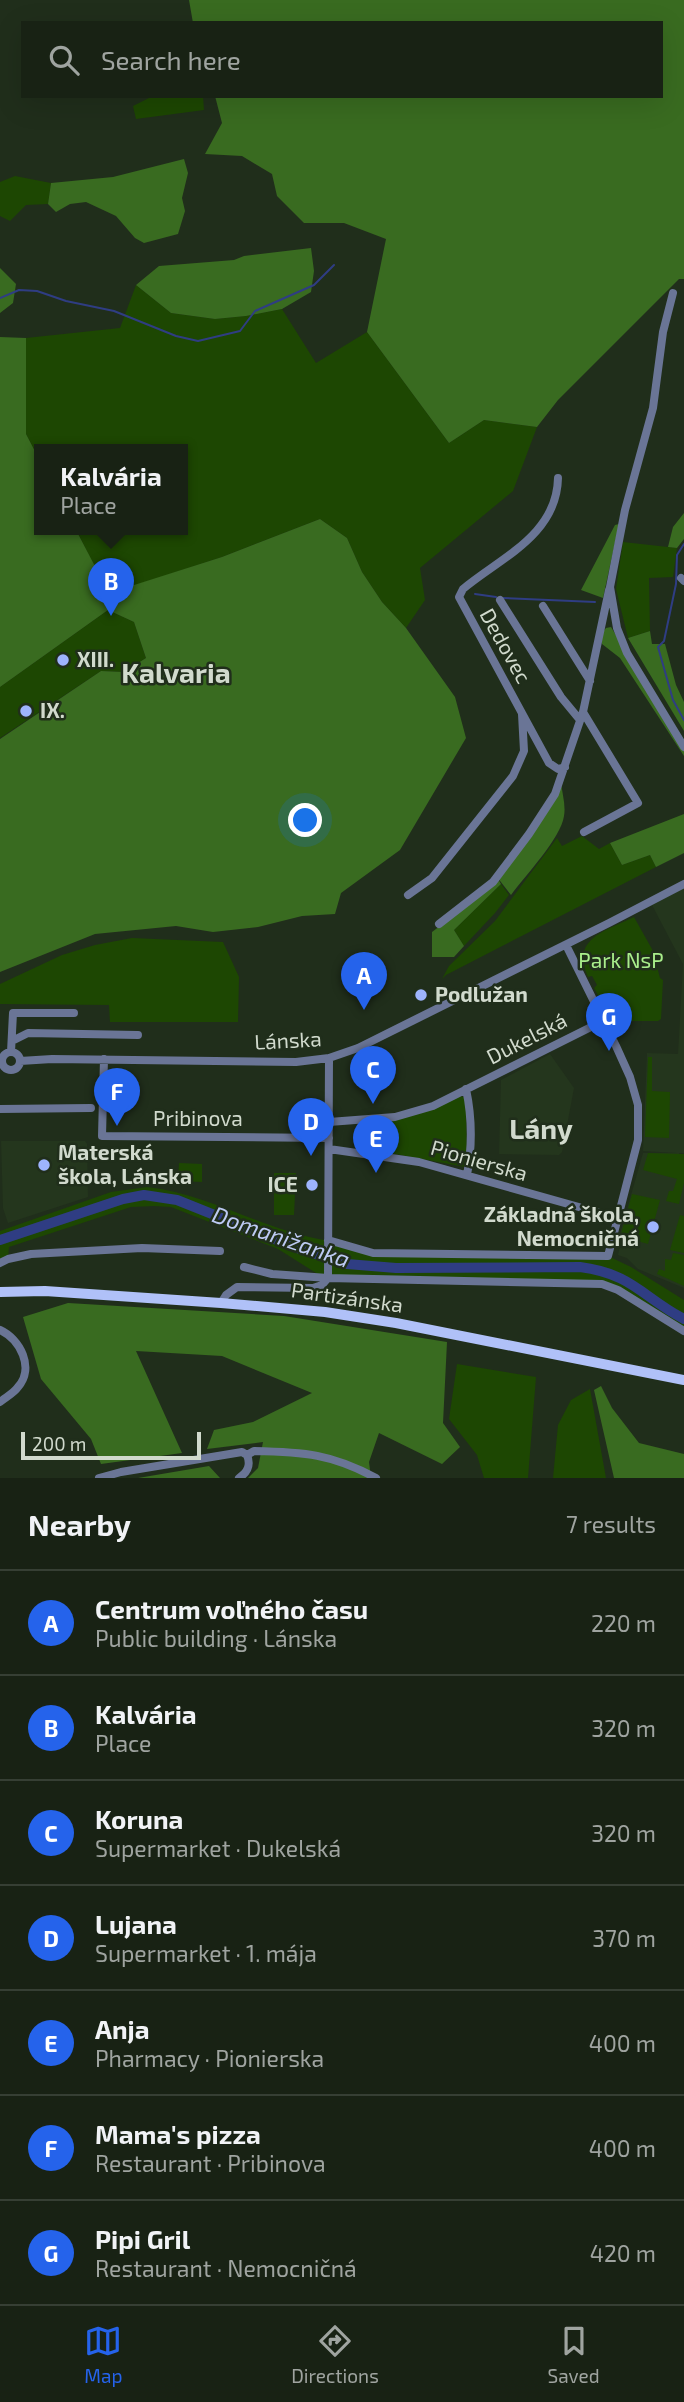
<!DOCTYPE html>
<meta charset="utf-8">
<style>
:root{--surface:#182214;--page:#252f22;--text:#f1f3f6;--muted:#9fa4a0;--line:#363f34;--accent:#2563eb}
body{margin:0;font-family:"Exo 2",sans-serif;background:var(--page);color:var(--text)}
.scale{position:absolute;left:21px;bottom:18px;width:180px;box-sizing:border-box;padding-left:7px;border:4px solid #d1dacd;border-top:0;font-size:19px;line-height:24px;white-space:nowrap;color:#d1dacd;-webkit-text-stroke:5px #202e1b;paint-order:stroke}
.you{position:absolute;left:306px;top:821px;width:24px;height:24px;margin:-18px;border:5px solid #fff;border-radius:50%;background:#1a73e8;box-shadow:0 0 0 10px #1a73e833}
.badge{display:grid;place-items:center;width:46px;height:46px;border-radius:50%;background:var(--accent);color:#fff;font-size:23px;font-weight:700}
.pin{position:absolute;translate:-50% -58px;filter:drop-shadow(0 2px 4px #0008)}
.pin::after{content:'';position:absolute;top:37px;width:24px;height:21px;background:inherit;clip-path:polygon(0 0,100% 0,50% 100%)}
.popup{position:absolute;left:34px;top:444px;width:154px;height:91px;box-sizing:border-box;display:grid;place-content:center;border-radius:0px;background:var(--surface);filter:drop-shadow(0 2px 5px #0005);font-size:23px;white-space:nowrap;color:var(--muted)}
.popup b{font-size:26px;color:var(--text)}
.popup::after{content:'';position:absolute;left:50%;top:100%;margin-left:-14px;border:14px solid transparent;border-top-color:var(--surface)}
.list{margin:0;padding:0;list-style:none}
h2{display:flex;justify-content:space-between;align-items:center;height:91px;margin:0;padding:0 28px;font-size:30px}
h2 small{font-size:23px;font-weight:400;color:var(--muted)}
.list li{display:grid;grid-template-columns:46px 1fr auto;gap:21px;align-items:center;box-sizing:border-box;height:105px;padding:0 28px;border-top:2px solid var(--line)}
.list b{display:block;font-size:26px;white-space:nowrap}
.list p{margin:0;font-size:23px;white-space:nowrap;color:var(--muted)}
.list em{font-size:23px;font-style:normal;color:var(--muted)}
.icon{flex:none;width:38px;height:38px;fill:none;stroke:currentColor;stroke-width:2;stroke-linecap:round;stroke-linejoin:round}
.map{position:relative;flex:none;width:684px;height:1478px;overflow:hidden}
.search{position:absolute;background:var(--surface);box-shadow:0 7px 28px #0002;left:21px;right:21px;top:21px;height:77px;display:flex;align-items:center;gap:18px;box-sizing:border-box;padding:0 24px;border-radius:0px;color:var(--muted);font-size:26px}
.sheet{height:826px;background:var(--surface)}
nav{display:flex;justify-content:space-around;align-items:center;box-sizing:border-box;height:98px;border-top:2px solid var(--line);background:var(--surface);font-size:19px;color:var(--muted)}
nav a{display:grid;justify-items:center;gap:4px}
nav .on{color:var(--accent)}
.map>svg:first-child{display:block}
</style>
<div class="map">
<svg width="684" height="1478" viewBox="0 0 684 1478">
<rect width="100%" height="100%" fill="#202e1b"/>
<path fill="#24361d" d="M684,887V1153H679L684,1180V1288L638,1269L627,1258L618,1255L622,1237L620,1234L643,1153H677L643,1151L647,1053L678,1054L683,964L652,905Z
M550,1054L574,1088L562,1152L559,1155L499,1154L501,1080Z
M1,1141H85L87,1144L88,1197L8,1223L3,1208Z"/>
<path fill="#1d4702" d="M153,96H203L204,110L136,119L133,106Z
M15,176L51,183L48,204L26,205L10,221L0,216V182Z
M136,285L171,313L215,319L246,316L282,309L316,363L367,332L449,443L484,420L537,427L513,491L420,568L425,600L406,628L382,602L362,572L347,538L320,519L222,557L109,594L76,530H183V450H39V459L26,434V338L120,328Z
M623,542L677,548L673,577L649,578L650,631L628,638L616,589Z
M108,610L134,622L146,658L124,672L101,671L0,738V687Z
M582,836L599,849L610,843L622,865L650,855L656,867L446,975L442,979L449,966L495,921L557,838L562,846Z
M501,884L509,895L495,913L464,946L454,930Z
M634,917L657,958L655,959L660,978L663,980L661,1019L658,1021H615L611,1019L594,988L597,985L592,976L588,977C570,938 606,931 634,917Z
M132,938L223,942L239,977L238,1022H110L109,1005L0,1004V984L62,955L95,945Z
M648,1057H652V1091L670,1092L669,1138L645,1137Z
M460,1096L466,1098L467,1158L465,1167L363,1148V1123Z
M648,1153L684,1154V1183L679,1204L666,1201L669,1191H673L677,1179L643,1170Z
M179,1163L202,1164V1182L178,1181Z
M274,1173H296L294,1215H274Z
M147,1187C209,1194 263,1230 324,1240V1278L278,1249L171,1207L154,1206L131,1207L9,1247L8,1259L0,1263V1231L111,1192Z
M632,1194L660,1200L648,1244L623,1237L621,1234Z
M680,1215L684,1216V1253L670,1250Z
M332,1241L373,1253L608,1256L631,1267L684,1300V1331L602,1284L332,1278Z
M673,1253L684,1255V1286L657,1274L659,1269L665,1271V1259L671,1260Z
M457,1364L536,1377L528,1478H484L477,1455L449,1419Z
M590,1389L606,1478H553L558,1425L571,1400Z"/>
<path fill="#396b20" d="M189,0H684V279H679L558,400L537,427L484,420L449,443L367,332L386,239L344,223H304L277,196L272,174L242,156L205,154L222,123L215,96H661V23H193Z
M184,159L188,173L182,198L185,211L178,234L144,243L135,238L116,216L86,202L70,204L56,212L48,204L51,183L113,177Z
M311,248L314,271L311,292L282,309L246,316L215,319L171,313L136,285L159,266L234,260L244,256Z
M0,268L16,284L13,303L0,313Z
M0,337L26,338V434L39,459V530H76L109,593L222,557L320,519L347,538L362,572L382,602L406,628L455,697L466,738L400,850L341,893L335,914L302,916L258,927L213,932L176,926L95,934L0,972V739L101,671L124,672L146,658L134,622L108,610L0,687Z
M684,513V539L677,548L668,547L673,527Z
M619,524L603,598L581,590L615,525Z
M611,627L684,747V756L620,658L602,644V633L606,628Z
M650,631L652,644H665L676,685L684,702V731L628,638Z
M561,782C562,793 566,805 564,816C561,838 525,876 511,895L497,877Z
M684,814V853L656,867L650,855L622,865L610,843Z
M498,879L501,884L454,930L464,946L454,957H432V932L494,885Z
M68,1303L284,1316L447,1342L443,1423L460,1447L442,1464L379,1433L369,1462L371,1478H248L258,1468L263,1442L207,1449L214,1430L253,1422L312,1393L222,1356L136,1351L182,1453L101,1464L91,1439L41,1379L23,1317Z
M601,1386L612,1408L639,1443L684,1454V1478H614L594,1390Z
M209,1466L220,1478H138Z"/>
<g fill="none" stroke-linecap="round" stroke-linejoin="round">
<path stroke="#2f3d83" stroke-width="2" d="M0,298L19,290L37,291L66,301L114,311L176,336L198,341L240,331L255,311L314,285L334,265
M684,544L677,555L676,584L664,641L658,647L673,700L684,720
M475,594L496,597
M502,598L595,602"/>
<path stroke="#2f3d83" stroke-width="10" d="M0,1240L123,1199L144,1195L177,1200L297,1248L347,1264L396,1268L580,1267C633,1274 642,1297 684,1319"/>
<path stroke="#6a7596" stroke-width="8" d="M673,293L663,332L653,408L625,510L610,587L617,628L627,653L684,747
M558,478C557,535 500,558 463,589L459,597L549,763L558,769L565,767
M681,578L684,581
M500,600L561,697L580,720
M543,606L590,681
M583,712L638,803L584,832
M408,895L432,878L513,776L524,751L522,714
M439,924L493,882L529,834L555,794L583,712L609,590
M12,1041L28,1033L138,1035
M2 1061a9 9 0 1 1 18 0a9 9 0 1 1-18 0Z
M11,1052L13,1013H74
M104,1059L102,1136L329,1138
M20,1061L52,1059L296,1062L329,1058L358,1048L609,923L684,884
M466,1089C472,1117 472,1148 467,1175
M0,1109L91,1108
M329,1122L395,1117L433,1106L603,1021
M329,1149L419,1162L618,1218
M328,1240L373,1253L608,1256L638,1140V1105L630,1077L616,1046L566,945
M0,1263L8,1259L31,1254L142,1248L220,1251
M244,1267L272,1274L328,1278L602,1284L618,1290L684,1331
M328,1278L329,1058
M221,1303L226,1295L237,1287L313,1288L322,1285L328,1278
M0,1330C20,1339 35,1368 18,1387C14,1393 6,1397 0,1402
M99,1478L121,1472L242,1452L247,1455L254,1451C304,1452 332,1454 376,1478
M239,1478C248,1472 251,1465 247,1455"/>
<path stroke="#b0c1f8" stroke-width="10" d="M0,1292L45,1291L221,1303L325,1312L396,1323L684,1380"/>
</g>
<g fill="#9eb4fd" stroke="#202e1b" stroke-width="2.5">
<circle cx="63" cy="660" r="7"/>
<circle cx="26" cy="711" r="7"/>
<circle cx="421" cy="995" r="7"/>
<circle cx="44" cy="1165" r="7"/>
<circle cx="312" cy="1185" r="7"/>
<circle cx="653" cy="1227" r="7"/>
</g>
<g text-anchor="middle" stroke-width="5" stroke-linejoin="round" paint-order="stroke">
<g font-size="21" fill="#d1dacd" stroke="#202e1b">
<text transform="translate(505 646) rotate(61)" y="7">Dedovec</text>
<text transform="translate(527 1039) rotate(-27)" y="7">Dukelská</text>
<text transform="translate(288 1041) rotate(-3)" y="7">Lánska</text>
<text x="198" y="1126">Pribinova</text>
<text transform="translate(479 1161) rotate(16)" y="7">Pionierska</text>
<text transform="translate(347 1298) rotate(8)" y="7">Partizánska</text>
</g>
<g font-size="21" font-weight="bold" fill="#d1dacd" stroke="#202e1b" text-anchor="start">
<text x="77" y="667">XIII.</text>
<text x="40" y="718">IX.</text>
<text x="435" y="1002">Podlužan</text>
<text x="58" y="1160">Materská<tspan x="58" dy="24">škola, Lánska</tspan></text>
<text x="298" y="1192" text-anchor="end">ICE</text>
<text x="639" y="1222" text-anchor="end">Základná škola,<tspan x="639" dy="24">Nemocničná</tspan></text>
</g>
<g font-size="21" fill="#a9ee8b" stroke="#202e1b">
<text x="621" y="968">Park NsP</text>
</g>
<g font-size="23" font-style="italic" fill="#bdcaf3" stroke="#202e1b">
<text transform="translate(281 1237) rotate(19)" y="8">Domanižanka</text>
</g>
<g font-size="28" font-weight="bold" fill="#d1dacd" stroke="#202e1b">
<text x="176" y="683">Kalvaria</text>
<text x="541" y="1139">Lány</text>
</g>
</g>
</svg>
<div class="scale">200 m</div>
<div class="you"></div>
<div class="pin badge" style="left:364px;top:1010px">A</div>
<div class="pin badge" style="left:111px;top:616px">B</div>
<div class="popup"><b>Kalvária</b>Place</div>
<div class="pin badge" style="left:373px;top:1104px">C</div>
<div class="pin badge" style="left:311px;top:1156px">D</div>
<div class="pin badge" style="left:376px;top:1173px">E</div>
<div class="pin badge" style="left:117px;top:1126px">F</div>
<div class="pin badge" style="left:609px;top:1051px">G</div>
<div class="search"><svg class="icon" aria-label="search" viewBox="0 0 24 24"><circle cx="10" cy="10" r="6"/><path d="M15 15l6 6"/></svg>Search here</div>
</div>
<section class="sheet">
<h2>Nearby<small>7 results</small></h2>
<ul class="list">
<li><span class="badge">A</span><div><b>Centrum voľného času</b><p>Public building · Lánska</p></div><em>220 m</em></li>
<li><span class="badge">B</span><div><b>Kalvária</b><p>Place</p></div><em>320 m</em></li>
<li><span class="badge">C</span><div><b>Koruna</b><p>Supermarket · Dukelská</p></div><em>320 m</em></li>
<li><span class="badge">D</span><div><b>Lujana</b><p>Supermarket · 1. mája</p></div><em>370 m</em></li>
<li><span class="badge">E</span><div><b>Anja</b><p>Pharmacy · Pionierska</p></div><em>400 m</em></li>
<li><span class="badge">F</span><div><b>Mama's pizza</b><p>Restaurant · Pribinova</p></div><em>400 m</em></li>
<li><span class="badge">G</span><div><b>Pipi Gril</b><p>Restaurant · Nemocničná</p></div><em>420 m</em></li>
</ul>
</section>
<nav>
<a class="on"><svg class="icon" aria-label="map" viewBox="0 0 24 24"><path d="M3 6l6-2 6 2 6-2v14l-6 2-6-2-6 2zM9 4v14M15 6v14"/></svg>Map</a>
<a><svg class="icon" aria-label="directions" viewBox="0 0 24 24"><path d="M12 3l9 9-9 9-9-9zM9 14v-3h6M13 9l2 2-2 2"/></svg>Directions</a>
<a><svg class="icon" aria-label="saved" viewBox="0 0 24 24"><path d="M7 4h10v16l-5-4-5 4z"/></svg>Saved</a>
</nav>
